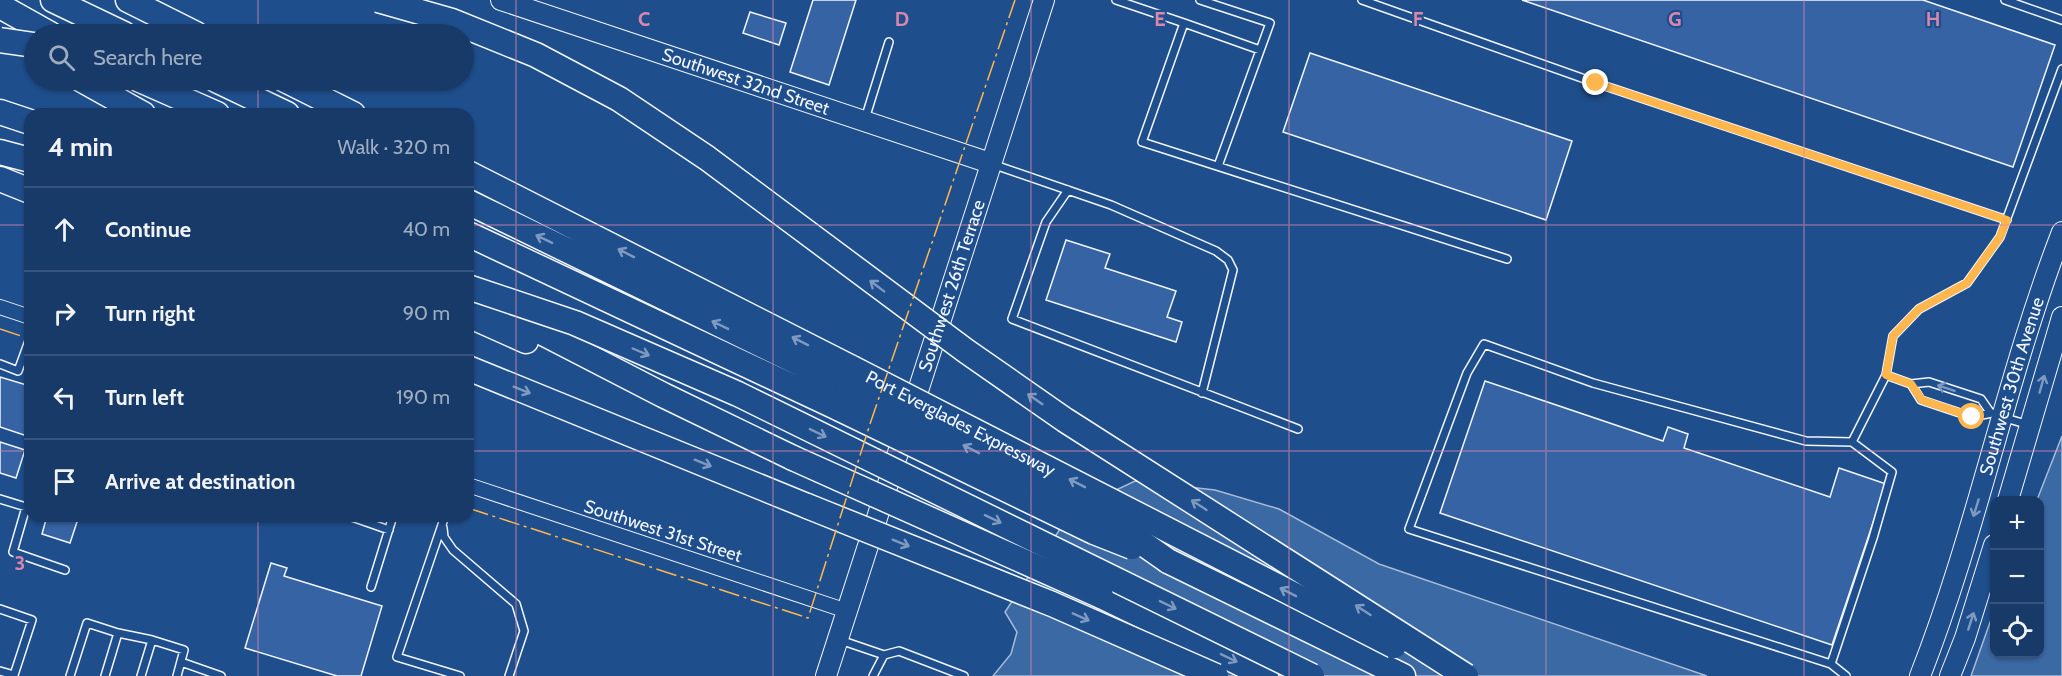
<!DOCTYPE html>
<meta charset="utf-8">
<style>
:root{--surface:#173a69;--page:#244571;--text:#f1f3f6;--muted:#9eadc0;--line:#36547d}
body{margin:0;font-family:Cabin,sans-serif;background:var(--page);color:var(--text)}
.controls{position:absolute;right:18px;bottom:18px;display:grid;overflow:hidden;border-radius:12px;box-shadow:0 2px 4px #0004}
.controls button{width:54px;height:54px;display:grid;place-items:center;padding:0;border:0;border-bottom:2px solid var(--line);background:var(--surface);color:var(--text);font:30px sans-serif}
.stop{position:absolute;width:18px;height:18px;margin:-14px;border:4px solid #ffb74d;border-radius:50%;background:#fff}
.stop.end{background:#ffb74d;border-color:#fff;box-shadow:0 2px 6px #0008}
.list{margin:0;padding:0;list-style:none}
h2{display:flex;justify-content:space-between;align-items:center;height:78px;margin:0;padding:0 24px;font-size:26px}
h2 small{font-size:20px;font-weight:400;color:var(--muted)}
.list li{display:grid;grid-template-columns:39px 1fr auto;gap:18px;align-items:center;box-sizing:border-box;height:84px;padding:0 24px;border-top:2px solid var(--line)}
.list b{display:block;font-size:22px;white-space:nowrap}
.list em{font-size:20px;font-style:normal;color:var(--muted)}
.icon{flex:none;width:33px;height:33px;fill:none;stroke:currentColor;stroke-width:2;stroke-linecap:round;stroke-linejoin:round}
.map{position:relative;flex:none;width:2062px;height:676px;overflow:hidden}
.search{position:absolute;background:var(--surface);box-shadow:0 2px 4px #0004;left:24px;top:24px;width:450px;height:66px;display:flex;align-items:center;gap:15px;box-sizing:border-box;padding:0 21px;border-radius:33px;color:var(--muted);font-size:22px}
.panel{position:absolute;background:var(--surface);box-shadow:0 2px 4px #0004;left:24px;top:108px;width:450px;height:414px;border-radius:18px}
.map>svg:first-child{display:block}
</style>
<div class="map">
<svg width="2062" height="676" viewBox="0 0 2062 676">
<rect width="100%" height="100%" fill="#1f4e8c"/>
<path fill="#3b69a3" stroke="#a8bbd7" stroke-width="1.5" d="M2062,436V676H1971L1994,611V654H2040V500H2037Z
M1135,481L1215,490L1279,509L1379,564L1707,676H993L1011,654L1017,632L1005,612L1072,511Z"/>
<path fill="#3563a3" stroke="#f2f6ff" stroke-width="1.5" d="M813,0H856L829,85L790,72Z
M1522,0H1923L2055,45L2013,167Z
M750,12L786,23L779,45L743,33Z
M1310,53L1572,141L1546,220L1283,132Z
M1066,240L1110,254L1105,268L1176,291L1167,317L1182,322L1176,342L1046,300Z
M0,377L30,386V437L0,427Z
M1485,381L1663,441L1668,427L1688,434L1684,448L1830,497L1839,468L1886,484L1832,645L1440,513Z
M0,442L25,450L16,478L0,473Z
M47,516H79L70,543L42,534Z
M271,563L287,568L284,576L382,606L361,676H337L245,648Z"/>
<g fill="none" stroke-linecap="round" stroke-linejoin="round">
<g stroke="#f2f6ff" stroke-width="10">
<path id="lane" d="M1116,0L1184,23L1142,142L1507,259
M1200,0L1270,23L1218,166
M1362,0L1596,83L2007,220
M2005,0L2062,20
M1184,23L1260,50
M865,119L889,42
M992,164L1111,205L1216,251L1228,260L1233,270L1202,393
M1068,190L1046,222L1012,319L1298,429
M0,364L18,371L30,338
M1911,384L1921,400L1972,417L1992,413
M1990,412L1981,399L1929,382L1911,384L1886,375L1893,336L1919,309L1967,283L2000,237L2062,69
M2002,417L2029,425
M1852,442L1892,472L1873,538L1831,664L1409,529L1467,373L1484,344L1593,383L1806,441L1852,442L1886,375
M0,499L26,507L13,552L65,570
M349,516L389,530
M445,516L397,657L460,676
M443,528L444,537L453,550L516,604L524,631L509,676
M371,587L393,516
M0,609L32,620L14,675L0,671
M118,633L152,640
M840,640L884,655
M181,662L221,676
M1831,664L1846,676
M70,676L87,623L118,633L105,676
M141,676L152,640L184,650L177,676
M873,676L884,655L899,651L964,676"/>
</g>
<g stroke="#f2f6ff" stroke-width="16">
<path id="street" d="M0,307L30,317
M468,485L847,611"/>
</g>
<g stroke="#f2f6ff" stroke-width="22">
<g id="secondary">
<path id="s1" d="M501,0L990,163"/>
<path d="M2008,500L2062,317"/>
<path id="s2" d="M826,676L1044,0"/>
<path id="s3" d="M1920,676C1977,531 2006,377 2062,232"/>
<path d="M1950,676L1965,638L1994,545"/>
</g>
</g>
<g stroke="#f2f6ff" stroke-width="27">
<path id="highway" d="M53,0L124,34
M128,0L196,34
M0,6L50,34
M82,80L143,114
M140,80L217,114
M216,80L287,114
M285,80L353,114
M0,112L30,122
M0,152L30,160
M468,173L852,368
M0,179L30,191
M468,202L848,387
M468,234L840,409
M469,295L663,395L793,458
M468,315L526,341
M468,368L807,506
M1168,561L1403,676
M1101,596L1266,676"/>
</g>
<use href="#lane" stroke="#1f4e8c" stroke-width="7"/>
<use href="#street" stroke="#1f4e8c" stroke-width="14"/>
<use href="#secondary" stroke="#1f4e8c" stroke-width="20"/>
<use href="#highway" stroke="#1f4e8c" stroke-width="24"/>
<g stroke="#f2f6ff" stroke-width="27" stroke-linecap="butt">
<g id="highway-bridge">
<path d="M378,0L452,21L536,55L619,99L707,158L966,351L1065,420L1466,676"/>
<path d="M0,40L34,45"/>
<path d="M468,287L575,323L738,394L1312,676"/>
<path id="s4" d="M852,368L1394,646"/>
<path d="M848,387L1101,514L1168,561"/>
<path d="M840,409L1094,532L1132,547"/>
<path d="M793,458L1101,596"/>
<path d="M807,506L1052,604L1216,676"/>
</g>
</g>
<use href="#highway-bridge" stroke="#1f4e8c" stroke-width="24"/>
<path stroke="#ffb74d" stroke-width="1.5" stroke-dasharray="21 4.5 3 4.5" stroke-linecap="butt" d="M0,329L30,339
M468,508L808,618L871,421L1015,0"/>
</g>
<defs><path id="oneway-shaft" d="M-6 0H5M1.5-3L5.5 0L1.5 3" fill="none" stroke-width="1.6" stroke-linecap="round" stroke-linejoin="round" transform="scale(1.5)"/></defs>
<g stroke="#7e9ac0">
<use href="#oneway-shaft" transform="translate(544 239) rotate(-154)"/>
<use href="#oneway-shaft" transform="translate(626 253) rotate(-153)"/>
<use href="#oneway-shaft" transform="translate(877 286) rotate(-143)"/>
<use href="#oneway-shaft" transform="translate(720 325) rotate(-154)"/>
<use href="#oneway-shaft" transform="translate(800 341) rotate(-153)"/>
<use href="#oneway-shaft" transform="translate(641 352) rotate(23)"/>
<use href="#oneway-shaft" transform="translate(2042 384) rotate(-74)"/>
<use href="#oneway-shaft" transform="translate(1946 388) rotate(-162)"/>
<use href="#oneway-shaft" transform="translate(522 390) rotate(22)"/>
<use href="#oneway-shaft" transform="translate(1035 399) rotate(-145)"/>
<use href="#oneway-shaft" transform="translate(818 433) rotate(26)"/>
<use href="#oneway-shaft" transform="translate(971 449) rotate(-153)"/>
<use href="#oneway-shaft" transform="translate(703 463) rotate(22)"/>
<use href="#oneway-shaft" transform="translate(1077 483) rotate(-153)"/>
<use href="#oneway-shaft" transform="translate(1199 505) rotate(-147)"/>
<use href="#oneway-shaft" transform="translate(1976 508) rotate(107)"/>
<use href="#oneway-shaft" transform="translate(993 519) rotate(26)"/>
<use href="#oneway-shaft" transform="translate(901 543) rotate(22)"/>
<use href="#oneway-shaft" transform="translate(1288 592) rotate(-153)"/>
<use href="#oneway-shaft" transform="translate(1168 605) rotate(26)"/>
<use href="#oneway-shaft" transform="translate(1363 610) rotate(-147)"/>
<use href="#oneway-shaft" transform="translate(1081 617) rotate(24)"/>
<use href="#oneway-shaft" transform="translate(1971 621) rotate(-72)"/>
<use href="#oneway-shaft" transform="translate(1229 658) rotate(26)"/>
</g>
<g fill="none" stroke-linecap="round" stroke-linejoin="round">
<path stroke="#ffb74d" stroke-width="8" d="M1596,83L2007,220L2000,237L1967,283L1919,309L1893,336L1886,375L1911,384L1922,400L1972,417"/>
</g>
<path fill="none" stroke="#da87ad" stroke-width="1.5" stroke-opacity="0.55" d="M258,0V34M516,0V676M773,0V676M1031,0V676M1289,0V676M1546,0V676M1804,0V676M258,80V114M0,225H30M468,225H2062M0,451H30M468,451H2062M258,516V676"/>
<g text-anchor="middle" stroke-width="4.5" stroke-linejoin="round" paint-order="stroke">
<g font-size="18" fill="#f2f6ff" stroke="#1f4e8c">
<text dy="6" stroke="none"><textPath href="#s1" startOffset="258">Southwest 32nd Street</textPath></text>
<text dy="6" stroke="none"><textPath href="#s2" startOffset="410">Southwest 26th Terrace</textPath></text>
<text dy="6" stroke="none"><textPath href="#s3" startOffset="304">Southwest 30th Avenue</textPath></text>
<text dy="6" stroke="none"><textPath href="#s4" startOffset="122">Port Everglades Expressway</textPath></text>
<text transform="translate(663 531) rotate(18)" y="6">Southwest 31st Street</text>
</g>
</g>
<g font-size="20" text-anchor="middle" font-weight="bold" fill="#da87ad" stroke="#1f4e8c" stroke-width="4.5" stroke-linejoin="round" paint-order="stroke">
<text x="644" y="26">C</text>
<text x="902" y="26">D</text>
<text x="1160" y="26">E</text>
<text x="1418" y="26">F</text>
<text x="1675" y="26">G</text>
<text x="1933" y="26">H</text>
<text x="20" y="570">3</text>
</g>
</svg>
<div class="controls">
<button>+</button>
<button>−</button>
<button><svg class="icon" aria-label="locate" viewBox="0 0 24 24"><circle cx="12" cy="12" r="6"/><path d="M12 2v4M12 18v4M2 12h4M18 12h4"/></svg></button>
</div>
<div class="stop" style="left:1972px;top:417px"></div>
<div class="stop end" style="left:1596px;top:83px"></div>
<div class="search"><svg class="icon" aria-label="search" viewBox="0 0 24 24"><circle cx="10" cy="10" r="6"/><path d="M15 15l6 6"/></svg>Search here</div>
<section class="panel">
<h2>4 min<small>Walk · 320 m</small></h2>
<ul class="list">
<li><svg class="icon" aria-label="ahead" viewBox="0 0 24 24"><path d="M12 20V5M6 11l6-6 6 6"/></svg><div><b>Continue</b></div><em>40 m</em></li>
<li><svg class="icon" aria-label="right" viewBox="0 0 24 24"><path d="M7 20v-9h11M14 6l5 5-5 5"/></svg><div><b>Turn right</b></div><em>90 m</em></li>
<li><svg class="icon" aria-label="left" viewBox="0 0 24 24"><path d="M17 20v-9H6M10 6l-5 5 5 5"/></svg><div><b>Turn left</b></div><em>190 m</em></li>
<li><svg class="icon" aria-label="arrive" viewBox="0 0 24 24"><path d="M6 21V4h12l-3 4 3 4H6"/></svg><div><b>Arrive at destination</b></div></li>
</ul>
</section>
</div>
